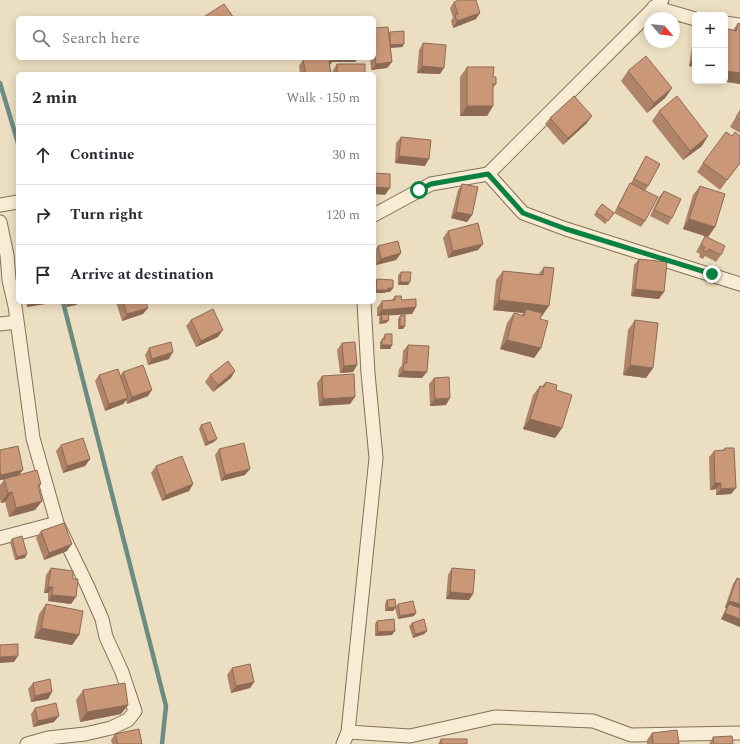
<!DOCTYPE html>
<meta charset="utf-8">
<style>
:root{--surface:#fff;--page:#f7f7f7;--text:#2b2b33;--muted:#7c7c81;--line:#e1e1e2}
body{margin:0;font-family:Spectral,serif;background:var(--page);color:var(--text)}
.controls{position:absolute;right:12px;top:12px;display:grid;overflow:hidden;border-radius:6px;box-shadow:0 2px 10px #0003}
.controls button{width:36px;height:36px;display:grid;place-items:center;padding:0;border:0;border-bottom:1px solid var(--line);background:var(--surface);color:var(--text);font:20px sans-serif}
.compass{position:absolute;left:644px;top:12px;width:36px;height:36px;border-radius:50%;background:var(--surface);box-shadow:0 2px 10px #0003;rotate:118deg}
.stop{position:absolute;width:12px;height:12px;margin:-9px;border:3px solid #0b8043;border-radius:50%;background:#fff}
.stop.end{background:#0b8043;border-color:#fff;box-shadow:0 1px 4px #0008}
.list{margin:0;padding:0;list-style:none}
h2{display:flex;justify-content:space-between;align-items:center;height:52px;margin:0;padding:0 16px;font-size:17px}
h2 small{font-size:13px;font-weight:400;color:var(--muted)}
.list li{display:grid;grid-template-columns:26px 1fr auto;gap:12px;align-items:center;box-sizing:border-box;height:60px;padding:0 16px;border-top:1px solid var(--line)}
.list b{display:block;font-size:15px;white-space:nowrap}
.list em{font-size:13px;font-style:normal;color:var(--muted)}
.icon{flex:none;width:22px;height:22px;fill:none;stroke:currentColor;stroke-width:2;stroke-linecap:round;stroke-linejoin:round}
.map{position:relative;flex:none;width:740px;height:744px;overflow:hidden}
.search{position:absolute;background:var(--surface);box-shadow:0 2px 10px #0003;left:16px;top:16px;width:360px;height:44px;display:flex;align-items:center;gap:10px;box-sizing:border-box;padding:0 14px;border-radius:6px;color:var(--muted);font-size:15px}
.panel{position:absolute;background:var(--surface);box-shadow:0 2px 10px #0003;left:16px;top:72px;width:360px;height:232px;border-radius:6px}
.map>svg:first-child{display:block}
</style>
<div class="map">
<svg width="740" height="744" viewBox="0 0 740 744">
<rect width="100%" height="100%" fill="#ecdec1"/>
<g fill="none" stroke-linecap="round" stroke-linejoin="round">
<path stroke="#6b8c83" stroke-width="4.5" d="M0,83L18,143
M63,302L166,706L162,744"/>
<g stroke="#856f59" stroke-width="15">
<path id="minor" d="M654,7L695,19
M725,23L740,25
M488,174L662,0
M0,205L18,202
M374,215L431,184L488,174L523,213L566,229L740,284
M0,222L7,255L9,280L15,306L33,438L57,523L88,587L102,619L106,637L122,672L135,711L128,720L111,728L85,734L48,738L27,744
M0,324L17,322
M0,538L57,523
M348,732L410,736L495,717L593,721L631,735L740,733
M343,744L348,732L376,458L368,373L364,302"/>
</g>
<use href="#minor" stroke="#f8ecd4" stroke-width="13"/>
</g>
<path fill="#ae8367" d="M454,2L476,19L453,28L451,21L453,18L450,8Z
M738,23L740,84L721,81H725V34L728,29L733,30Z
M374,28L388,34L390,32L404,44L402,47L390,48L392,62L387,68L371,70L370,58H374Z
M695,31V67L689,66L694,33Z
M423,43L440,74L417,73L419,50Z
M313,58H358L355,62H332L329,65L331,74H300L299,66L303,60Z
M337,64L365,74H332L333,70Z
M467,67L493,77L496,84L493,88V106L487,116H460V77Z
M628,71L672,88L665,98L647,113L621,81Z
M740,110V133L730,127Z
M659,111L702,146L683,160L652,121Z
M550,118L587,123L563,145L545,124Z
M401,137L425,166L395,163L396,143Z
M646,156L648,186L645,191V221L641,227L614,213L605,224L594,215L602,204L614,213L626,190L631,183L642,163Z
M703,163H740L720,190L697,172Z
M462,184L472,215L467,222L451,218L458,190Z
M700,186L715,227L708,237L683,229L693,195Z
M664,191L672,218L668,225L650,216L659,197Z
M448,231L483,244L478,250L448,258L443,238Z
M705,236L721,255L716,262L705,256L703,259L699,257L700,254L696,252L701,243Z
M378,246L401,253L396,260L376,265L374,257V252Z
M639,259L659,299L631,296L634,265Z
M544,267L542,316L540,319L541,348L534,358L500,349L507,323L514,313L522,315L523,313L493,310L496,280L503,271L538,275Z
M401,272L410,282L408,285H398V275Z
M377,279L393,288L390,292H386L385,293H374V282Z
M395,296L416,307L412,314L388,315L389,320L386,323L379,324V318L380,316H377V308L382,301L392,300Z
M26,302H57L27,307Z
M65,302H79L76,305L66,307Z
M116,302H148L146,304L143,314L122,321Z
M400,316L405,326L403,329H398V319Z
M191,320L218,337L196,347L186,326Z
M635,320L653,368L646,378L623,375L628,330Z
M385,334L392,345L390,349H380V342L383,339V338Z
M342,343L357,365L353,372L340,373L337,350Z
M408,345L422,378L398,377L399,369L402,365L403,351Z
M149,348L169,359L148,365L145,355Z
M123,372L148,396L127,404L126,400L123,404L105,411L95,381L99,375L120,376Z
M210,375L231,378L213,392L205,382Z
M322,376L350,404L319,406L317,383Z
M434,378L446,405L430,406L429,384Z
M546,382L556,390L562,428L555,438L523,429L533,395L540,386H542Z
M201,425L214,442L205,446L199,429Z
M61,445L90,459L85,466L63,473L56,451Z
M725,448L731,494L716,495V489L710,490L709,457L714,451L723,450Z
M219,449L245,475L221,481L215,455Z
M0,450L23,470L19,475L41,484L38,488L42,501L35,510L9,517L5,502L1,503L0,500V485L4,480H0Z
M156,466L193,484L189,491L162,501L151,473Z
M41,531L67,551L44,560L36,538Z
M12,539L25,558L15,560L10,542Z
M51,568L71,604L48,601V593H44L46,575Z
M452,568L473,594L469,600L446,599L448,575Z
M737,578L740,627L721,619L726,608L725,607L733,584Z
M387,600L396,607L398,604L414,616L398,619L395,608L393,611H385V604Z
M46,604L79,635L72,645L34,638L39,614Z
M377,621L392,635L375,636V624Z
M412,623L427,631L424,634L413,638L409,626Z
M232,668L254,682L250,688L231,693L227,675Z
M33,683L52,692L48,699L31,702L28,689Z
M83,690L128,705L121,714L80,722L76,700Z
M35,708L54,722L33,727L31,714Z
M652,733L679,744H647V740Z
M115,734L142,744H112L111,740Z
M713,737L733,744H709Z
M441,739L467,744H438Z"/>
<path fill="#8d6a54" d="M480,13L476,19L453,28L457,21Z
M404,44L402,47L388,48L390,45Z
M333,58H358L355,62H332L329,66V61L332,60Z
M693,59H695V67L689,66Z
M392,62L387,68L371,70L376,64Z
M422,66L444,68L440,74L417,73Z
M725,71L740,73V84L721,81H725Z
M672,88L665,98L647,113L654,103Z
M467,106H493L487,116H460Z
M592,116L587,123L563,145L568,138Z
M708,136L702,146L683,160L690,151Z
M399,156L429,159L425,166L395,163Z
M374,187L390,188L385,195L374,194Z
M456,212L472,215L467,222L451,218Z
M689,219L715,227L708,237L683,229Z
M483,244L478,250L448,258L453,251Z
M401,253L396,260L376,265L381,259Z
M400,282H410L408,285H398Z
M388,288H393L390,292H386L385,293H374L376,290Z
M635,289L664,292L659,299L631,296Z
M499,300L549,306L542,316L525,314L526,309L523,313L493,310Z
M30,302H57L27,307Z
M79,302L76,305L66,307L68,304Z
M416,307L412,314L381,316V315L380,316H377L382,310Z
M148,308L143,314L122,321L127,314Z
M389,320L386,323L379,324L382,321Z
M400,326H405L403,329H398Z
M223,330L218,337L196,347L201,341Z
M507,340L541,348L534,358L500,349Z
M382,345H392L390,349H380Z
M173,352L169,359L148,365L152,359Z
M357,365L353,372L340,373L344,366Z
M630,365L653,368L646,378L623,375Z
M235,371L231,378L213,392L218,385Z
M403,371L427,372L422,378L398,377Z
M152,390L148,396L127,404L132,397Z
M355,397L350,404L319,406L323,399Z
M128,398L123,404L105,411L109,404Z
M450,398L446,405L430,406L435,399Z
M530,419L562,428L555,438L523,429Z
M217,439L214,442L205,446L208,442Z
M90,459L85,466L63,473L67,466Z
M250,469L245,475L221,481L225,475Z
M23,470L18,476L0,480V476L1,475Z
M715,483H721L716,489L710,490Z
M193,484L189,491L162,501L166,495Z
M736,488L731,494L716,495L721,489Z
M12,492L5,502L1,503L8,493Z
M42,501L35,510L9,517L16,508Z
M72,544L67,551L44,560L49,553Z
M27,554L25,558L15,560L17,557Z
M48,587H53L48,593H44Z
M450,592L473,594L469,600L446,599Z
M52,595L76,597L71,604L48,601Z
M729,601L740,604V612L729,604L726,608L725,607Z
M396,607L393,611H385L388,608Z
M416,613L414,616L398,619L400,616Z
M725,613L740,619V627L721,619Z
M41,628L79,635L72,645L34,638Z
M395,631L392,635L375,636L378,632Z
M427,631L424,634L413,638L415,634Z
M18,656L14,662L0,663V657Z
M254,682L250,688L231,693L236,686Z
M52,692L48,699L31,702L35,696Z
M128,705L121,714L80,722L87,712Z
M59,716L54,722L33,727L38,721Z"/>
<path fill="#ca9878" stroke="#8d6a54" d="M459,0H476L480,13L457,21L455,15L458,14L454,2Z
M224,4L234,18H202Z
M738,23L740,24V73L725,71V48L728,29L736,31Z
M388,27L392,62L376,64L374,48V28Z
M404,31V44L390,45V32Z
M423,43L446,45L444,68L422,66Z
M695,48V59H693Z
M646,56L672,88L654,103L628,71Z
M313,58H333V60L329,61L331,74H306L303,60Z
M337,64H365V74H337Z
M467,67H494L493,77H496V84H493V106H467Z
M574,96L592,116L568,138L550,118Z
M677,96L708,136L690,151L659,111Z
M740,111V119L736,117Z
M726,132L732,136L735,132L740,136V163L727,180L703,163Z
M401,137L431,140L429,159L399,156Z
M646,156L660,164L648,186L634,179Z
M374,173L390,174V188L374,187Z
M630,183L658,197L645,221L618,207Z
M462,184L478,187L472,215L456,212Z
M700,186L725,194L715,227L689,219Z
M664,191L681,199L672,218L654,210Z
M602,204L614,213L608,221L596,212Z
M478,223L483,244L453,251L448,231Z
M705,236L725,246L721,255L709,249L707,252L703,250L705,247L701,245Z
M398,241L401,253L381,259L378,246Z
M639,259L667,262L664,292L635,289Z
M544,267L554,268L549,306L499,300L503,271L543,275Z
M401,272H411L410,282H400Z
M377,279L393,280V288H388L387,290H376Z
M395,296H401L402,300L416,299V307L382,310V301L395,300Z
M68,302H79L68,304Z
M123,302H146L148,308L127,314Z
M213,309L223,330L201,341L191,320Z
M526,309L542,313L540,319L548,321L541,348L507,340L514,313L524,316Z
M388,314L389,320L382,321L381,315Z
M405,315V326H400V316Z
M635,320L658,323L653,368L630,365Z
M385,334H392V345H382V339H385Z
M171,342L173,352L152,359L149,348Z
M355,342L357,365L344,366L342,343Z
M408,345L429,346L427,372L403,371L404,363H407Z
M228,361L235,371L218,385L210,375Z
M143,365L152,390L132,397L123,372Z
M118,369L128,398L109,404L99,375Z
M354,374L355,397L323,399L322,376Z
M449,377L450,398L435,399L434,378Z
M546,382L557,385L556,390L572,395L562,428L530,419L540,386L544,387Z
M210,422L217,439L208,442L201,425Z
M83,438L90,459L67,466L61,445Z
M244,443L250,469L225,475L219,449Z
M18,446L23,470L1,475L0,470V450Z
M725,448H734L736,488L721,489V483H715L714,451L725,450Z
M182,456L193,484L166,495L156,466Z
M37,470L41,484L38,485L42,501L16,508L12,492L8,493L4,479Z
M64,523L72,544L49,553L41,531Z
M22,536L27,554L17,557L12,539Z
M51,568L73,571V579H78L76,597L52,595L53,587H48Z
M452,568L475,570L473,594L450,592Z
M737,578L740,579V604L729,601Z
M395,599L396,607L388,608L387,600Z
M413,601L416,613L400,616L398,604Z
M46,604L83,611L79,635L41,628Z
M729,604L740,608V619L725,613Z
M394,619L395,631L378,632L377,621Z
M424,619L427,631L415,634L412,623Z
M18,644V656L0,657V645Z
M250,664L254,682L236,686L232,668Z
M50,679L52,692L35,696L33,683Z
M125,683L128,705L87,712L83,690Z
M56,703L59,716L38,721L35,708Z
M139,729L142,744H118L115,734Z
M677,730L679,744H653L652,733Z
M732,736L733,744H714L713,737Z
M441,739H467V744H441Z"/>
<g fill="none" stroke-linecap="round" stroke-linejoin="round">
<path stroke="#0b8043" stroke-width="5" d="M419,190L431,184L488,174L523,213L566,229L712,274"/>
</g>
</svg>
<div class="controls">
<button>+</button>
<button>−</button>
</div>
<svg class="compass" viewBox="-18 -18 36 36"><path d="M0-13l5 13h-10z" fill="#e53935"/><path d="M0 13l5-13h-10z" fill="#7c7c81"/></svg>
<div class="stop" style="left:419px;top:190px"></div>
<div class="stop end" style="left:712px;top:274px"></div>
<div class="search"><svg class="icon" aria-label="search" viewBox="0 0 24 24"><circle cx="10" cy="10" r="6"/><path d="M15 15l6 6"/></svg>Search here</div>
<section class="panel">
<h2>2 min<small>Walk · 150 m</small></h2>
<ul class="list">
<li><svg class="icon" aria-label="ahead" viewBox="0 0 24 24"><path d="M12 20V5M6 11l6-6 6 6"/></svg><div><b>Continue</b></div><em>30 m</em></li>
<li><svg class="icon" aria-label="right" viewBox="0 0 24 24"><path d="M7 20v-9h11M14 6l5 5-5 5"/></svg><div><b>Turn right</b></div><em>120 m</em></li>
<li><svg class="icon" aria-label="arrive" viewBox="0 0 24 24"><path d="M6 21V4h12l-3 4 3 4H6"/></svg><div><b>Arrive at destination</b></div></li>
</ul>
</section>
</div>
